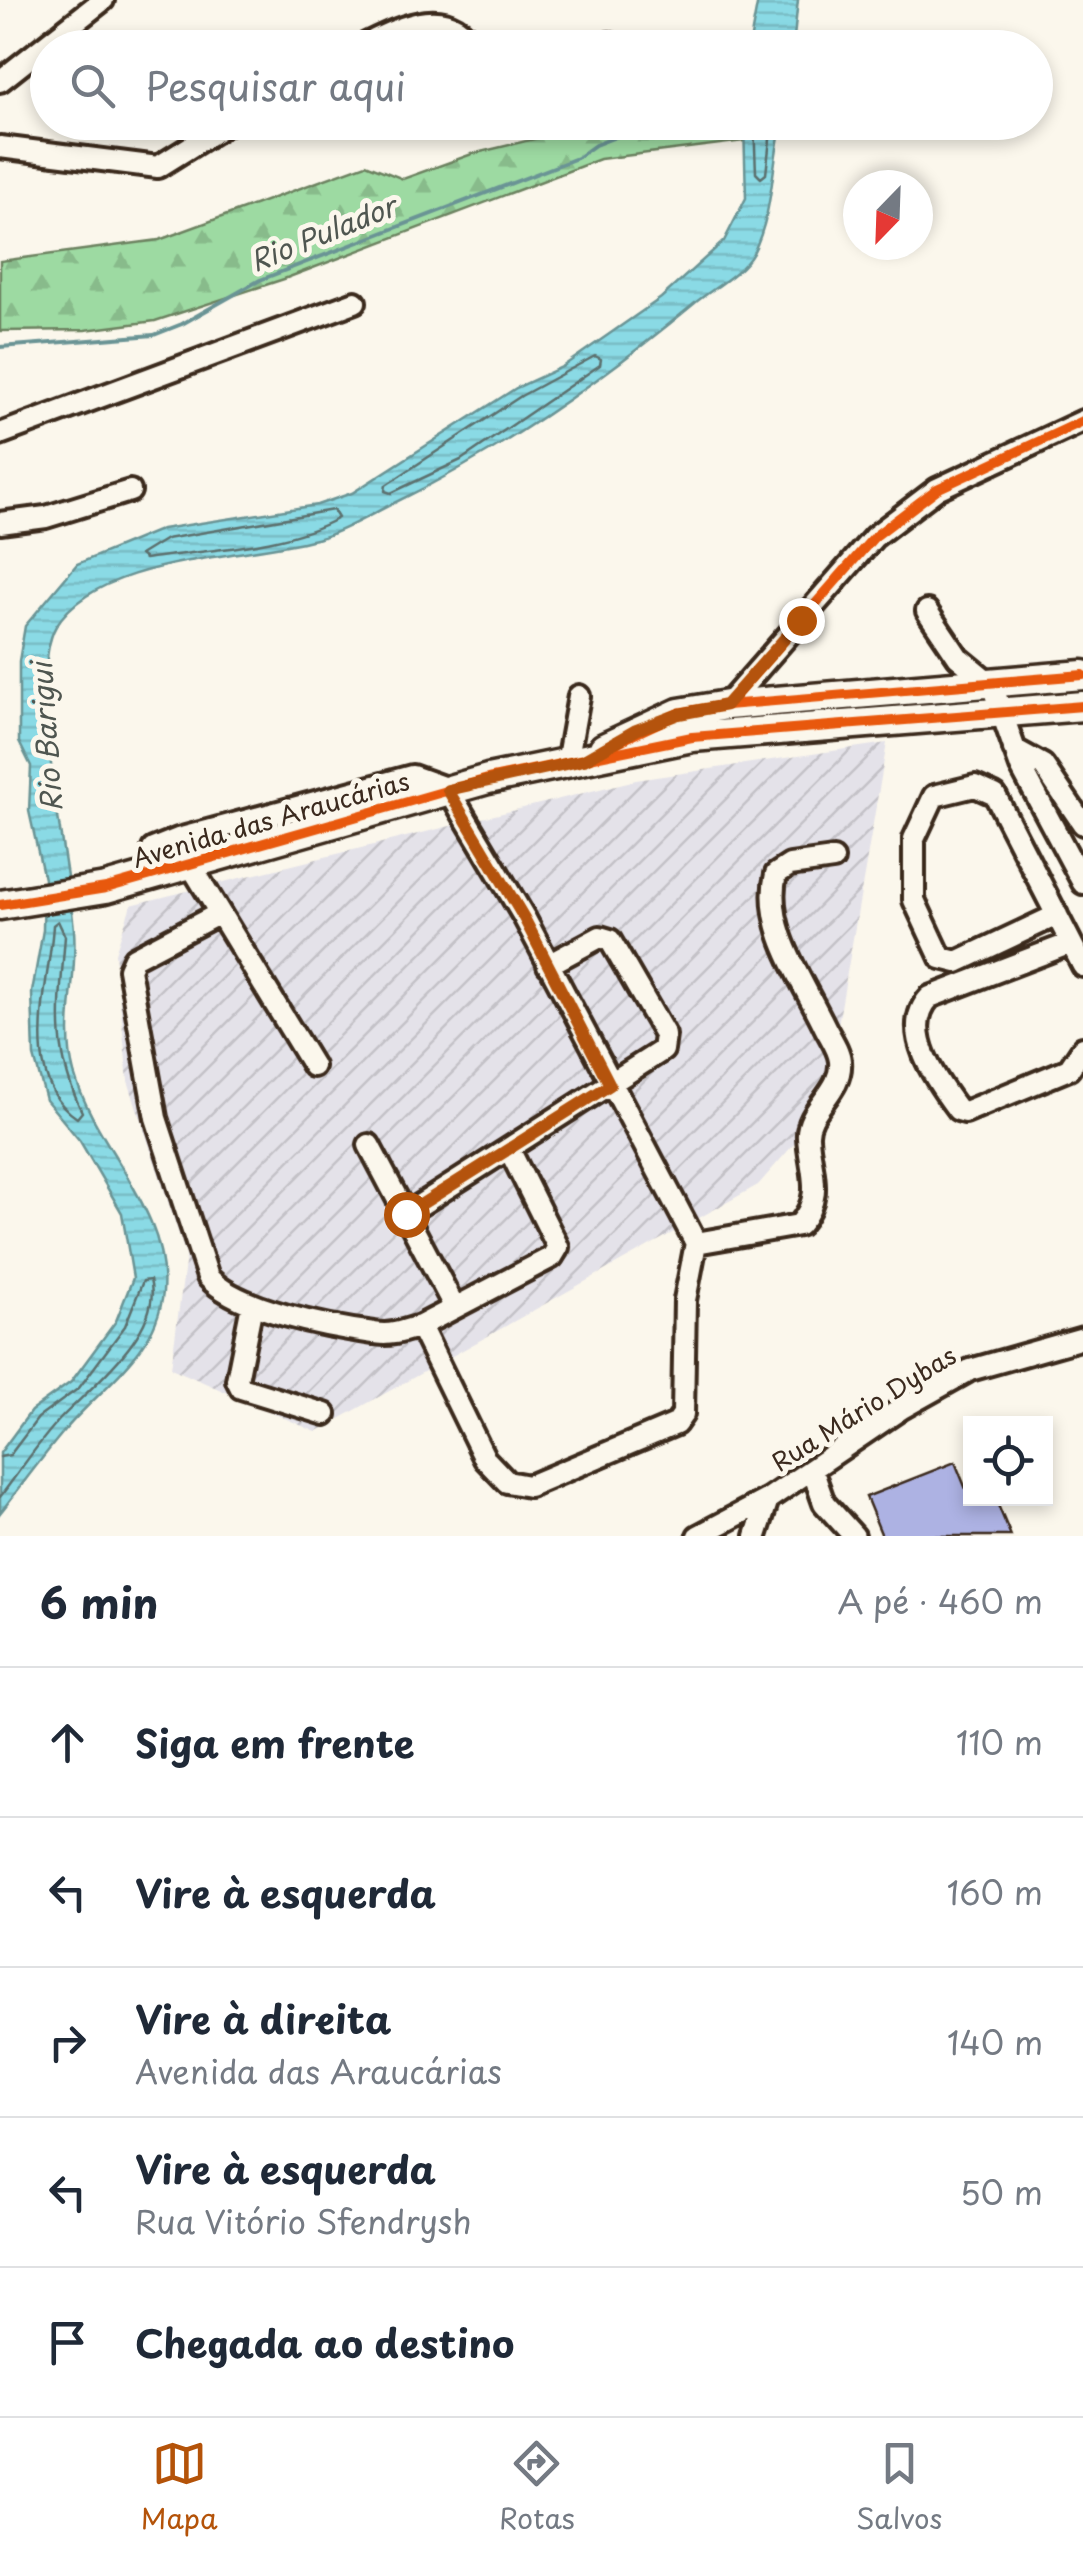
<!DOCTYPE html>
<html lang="pt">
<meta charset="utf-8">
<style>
:root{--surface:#fff;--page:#f2f2f3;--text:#1f2937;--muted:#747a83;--line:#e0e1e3;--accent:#b45309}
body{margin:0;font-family:"Playpen Sans",sans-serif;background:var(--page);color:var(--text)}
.controls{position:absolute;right:30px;bottom:30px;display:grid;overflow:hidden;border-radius:0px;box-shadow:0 5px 15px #0003}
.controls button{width:90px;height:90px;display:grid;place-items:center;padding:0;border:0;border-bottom:2px solid var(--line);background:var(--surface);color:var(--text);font:50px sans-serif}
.compass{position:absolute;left:843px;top:170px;width:90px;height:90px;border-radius:50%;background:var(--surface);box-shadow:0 5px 15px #0003;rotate:203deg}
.stop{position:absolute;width:30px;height:30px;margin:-22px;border:8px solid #b45309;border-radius:50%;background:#fff}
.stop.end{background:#b45309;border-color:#fff;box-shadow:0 2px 10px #0008}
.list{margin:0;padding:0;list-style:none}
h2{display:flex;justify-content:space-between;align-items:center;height:130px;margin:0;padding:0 40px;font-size:42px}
h2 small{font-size:32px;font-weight:400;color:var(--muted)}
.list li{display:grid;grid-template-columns:65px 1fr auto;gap:30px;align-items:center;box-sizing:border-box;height:150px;padding:0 40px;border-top:2px solid var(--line)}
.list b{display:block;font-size:38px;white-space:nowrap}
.list p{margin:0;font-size:32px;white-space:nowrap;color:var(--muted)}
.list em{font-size:32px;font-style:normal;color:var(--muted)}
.icon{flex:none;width:55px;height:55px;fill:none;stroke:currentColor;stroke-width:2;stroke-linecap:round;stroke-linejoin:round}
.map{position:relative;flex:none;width:1083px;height:1536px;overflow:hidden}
.search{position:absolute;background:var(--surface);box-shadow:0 5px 15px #0003;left:30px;right:30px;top:30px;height:110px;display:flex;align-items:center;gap:25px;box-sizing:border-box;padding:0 35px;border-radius:55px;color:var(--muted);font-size:38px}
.sheet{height:880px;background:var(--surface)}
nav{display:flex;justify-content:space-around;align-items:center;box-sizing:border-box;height:140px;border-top:2px solid var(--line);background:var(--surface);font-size:28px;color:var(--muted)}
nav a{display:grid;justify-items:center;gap:5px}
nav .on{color:var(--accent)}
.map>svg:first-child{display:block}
</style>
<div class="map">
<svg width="1083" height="1536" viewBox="0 0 1083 1536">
<defs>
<pattern id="industrial-furrows" width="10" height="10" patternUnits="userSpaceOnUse" patternTransform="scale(2.5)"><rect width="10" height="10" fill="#e4e2e9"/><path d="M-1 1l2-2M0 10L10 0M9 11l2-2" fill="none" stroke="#c4c2c7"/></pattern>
<pattern id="forest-firs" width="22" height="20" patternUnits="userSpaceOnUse" patternTransform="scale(2.5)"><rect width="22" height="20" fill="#9ddaa2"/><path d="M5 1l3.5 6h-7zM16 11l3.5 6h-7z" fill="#88bb8b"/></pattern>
<pattern id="water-rules" width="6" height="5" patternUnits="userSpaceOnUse" patternTransform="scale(2.5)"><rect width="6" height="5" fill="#8adae5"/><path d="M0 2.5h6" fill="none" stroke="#78bbc4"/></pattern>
</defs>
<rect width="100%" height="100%" fill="#fbf7ec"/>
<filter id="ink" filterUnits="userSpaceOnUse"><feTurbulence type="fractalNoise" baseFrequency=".01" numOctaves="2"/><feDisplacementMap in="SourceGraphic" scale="20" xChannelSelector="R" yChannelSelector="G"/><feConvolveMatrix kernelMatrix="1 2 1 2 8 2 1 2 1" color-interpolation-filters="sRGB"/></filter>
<g filter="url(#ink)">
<path fill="url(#industrial-furrows)" d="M887,743L823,1111L758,1185L316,1432L171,1368L186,1256L128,1081L115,953L131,905L636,780Z"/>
<path fill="url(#forest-firs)" stroke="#6c8260" stroke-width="2.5" d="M601,123H746L745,141L600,159L284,279L155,321L85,330L0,331V261L159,240L366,164L403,179L472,154Z"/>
<path fill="url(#water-rules)" stroke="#6a9495" stroke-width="2.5" d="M758,0H798L793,47H749Z
M744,123H782C771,165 774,212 753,253C743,272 712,289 695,303C601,381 502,451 392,504C370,515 347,529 323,537C250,559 99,555 56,626C26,677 69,865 74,930C78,978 61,1025 74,1073C96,1149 170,1209 163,1292C157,1354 101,1387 65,1430C42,1457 22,1485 0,1513V1453L31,1411L71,1382L116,1321L133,1278L122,1213L80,1141L46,1100L34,1056L32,992L43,930L44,879L29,811L31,766L19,742V661L25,626L77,564L162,529L317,505L352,493L516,388L562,367L661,298L724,241L746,198Z"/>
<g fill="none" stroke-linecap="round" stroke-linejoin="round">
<path stroke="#5b706e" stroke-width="2.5" d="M754,122L756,173L761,178L766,174L772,122
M595,356L601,359L600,365L461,460L391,493L385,491L386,485L521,396Z
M333,510L338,518C288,547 203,550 145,559L140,555L166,539Z
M58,921L65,936C60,1003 51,1049 82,1112L77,1118C17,1079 50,982 53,925Z
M0,1457L10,1455L38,1418L79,1388L125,1326L143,1281L150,1280C164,1330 92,1386 62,1417C39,1441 20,1471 0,1497"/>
<path stroke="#6a9495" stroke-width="4" d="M0,347L154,335L182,324L260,280L577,158L595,145L654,122"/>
</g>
<path fill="#adb2e3" stroke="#3b2a1e" stroke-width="2.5" d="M955,1462L966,1489L970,1487V1498H995L1011,1536H882L866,1497Z"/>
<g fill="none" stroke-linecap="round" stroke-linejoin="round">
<g stroke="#3b2a1e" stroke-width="28">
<path id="minor" d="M358,48C398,29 447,0 474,48
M606,48L609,43
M0,81L103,0
M0,147L158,167L230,122
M0,434L355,302
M0,523L46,517L130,491
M927,611L958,657L992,685L1021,767L1083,883
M727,705L874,537L937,489L1083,421
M1014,749L1043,765L1083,824
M567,763L579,696
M184,854L313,1066
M160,875L153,849L178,839L412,776L448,789L524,917L696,1243L685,1300L683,1414L676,1424L529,1486L507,1482L485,1459L420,1326
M218,914L134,958L129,969L156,1118L208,1277C237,1310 329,1327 374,1333C391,1336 404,1331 420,1326L552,1257L558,1247L509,1149
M1057,915L957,962L941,958L914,900V839L934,796L975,786L995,795L1083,966
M1071,943L930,997C898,1030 938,1083 958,1110L965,1112L1069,1069L1083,1048
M369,1145L454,1306
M406,1214L663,1050L665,1035L610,940L600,937L548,965
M696,1243L799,1225C825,1195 810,1171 808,1137C806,1109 843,1092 840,1061C839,1049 829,1036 824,1025C802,979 763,927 776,874L790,865L833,859
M252,1305L237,1380L241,1388L325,1414
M812,1469L824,1503L854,1536
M698,1536L768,1499
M756,1536L768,1499L902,1408L970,1370L1083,1338"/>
</g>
<g stroke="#3b2a1e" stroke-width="35">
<path id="major" d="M604,748L679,713L727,705L1083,675
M0,905L106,888L488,779L692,737L1083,706"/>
</g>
<use href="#minor" stroke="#fbf7ec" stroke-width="20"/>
<use href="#major" stroke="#fbf7ec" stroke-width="28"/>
<g stroke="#fbf7ec" stroke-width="16">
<path id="cycleway" d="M727,705L874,537L937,489L1083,421
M603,749L679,713L727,705L1083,675
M0,905L106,888L488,779L692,737L1083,706"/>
</g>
<use href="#cycleway" stroke="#e8590c" stroke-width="10"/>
</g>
</g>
<g fill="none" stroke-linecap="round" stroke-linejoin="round" filter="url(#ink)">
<path stroke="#b45309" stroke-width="12" d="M406,1214L610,1085L524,918L448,790L584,760L636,730L679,714L726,705L801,620"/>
</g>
<g text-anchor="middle" stroke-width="10" stroke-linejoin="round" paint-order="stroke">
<g font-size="25" fill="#3b2a1e" stroke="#fbf7ec">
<text transform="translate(271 820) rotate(-16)" y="9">Avenida das Araucárias</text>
<text transform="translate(864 1409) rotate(-32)" y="9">Rua Mário Dybas</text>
</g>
<g font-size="28" font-style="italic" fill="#4f5650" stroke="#fbf7ec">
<text transform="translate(323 234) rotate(-22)" y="10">Rio Pulador</text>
<text transform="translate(47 737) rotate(-94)" y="10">Rio Barigui</text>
</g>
</g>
</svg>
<div class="controls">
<button><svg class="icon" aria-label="locate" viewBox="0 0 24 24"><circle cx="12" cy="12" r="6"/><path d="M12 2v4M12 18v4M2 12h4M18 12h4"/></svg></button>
</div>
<svg class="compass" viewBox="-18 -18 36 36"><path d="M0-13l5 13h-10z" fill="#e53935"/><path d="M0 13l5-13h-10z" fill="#747a83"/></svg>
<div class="stop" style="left:406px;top:1214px"></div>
<div class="stop end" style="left:801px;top:620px"></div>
<div class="search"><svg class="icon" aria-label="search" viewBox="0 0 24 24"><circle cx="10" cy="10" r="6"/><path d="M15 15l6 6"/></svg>Pesquisar aqui</div>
</div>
<section class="sheet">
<h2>6 min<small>A pé · 460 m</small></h2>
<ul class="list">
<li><svg class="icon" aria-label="ahead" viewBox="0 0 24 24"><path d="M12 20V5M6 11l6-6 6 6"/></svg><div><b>Siga em frente</b></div><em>110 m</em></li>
<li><svg class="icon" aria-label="left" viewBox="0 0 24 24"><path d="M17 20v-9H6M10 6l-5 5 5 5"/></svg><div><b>Vire à esquerda</b></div><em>160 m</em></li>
<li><svg class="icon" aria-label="right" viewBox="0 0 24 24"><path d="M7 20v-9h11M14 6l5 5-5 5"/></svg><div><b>Vire à direita</b><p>Avenida das Araucárias</p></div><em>140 m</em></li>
<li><svg class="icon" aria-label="left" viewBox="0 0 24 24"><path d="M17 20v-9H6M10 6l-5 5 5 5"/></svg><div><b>Vire à esquerda</b><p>Rua Vitório Sfendrysh</p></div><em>50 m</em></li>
<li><svg class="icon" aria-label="arrive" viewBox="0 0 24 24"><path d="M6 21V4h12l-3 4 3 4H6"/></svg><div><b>Chegada ao destino</b></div></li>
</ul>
</section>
<nav>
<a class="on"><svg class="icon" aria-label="map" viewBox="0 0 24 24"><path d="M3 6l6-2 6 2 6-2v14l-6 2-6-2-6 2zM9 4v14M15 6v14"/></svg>Mapa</a>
<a><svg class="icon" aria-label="directions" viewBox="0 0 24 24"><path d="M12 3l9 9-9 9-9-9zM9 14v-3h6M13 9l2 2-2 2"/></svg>Rotas</a>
<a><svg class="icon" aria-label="saved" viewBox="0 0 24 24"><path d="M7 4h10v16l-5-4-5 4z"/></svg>Salvos</a>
</nav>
